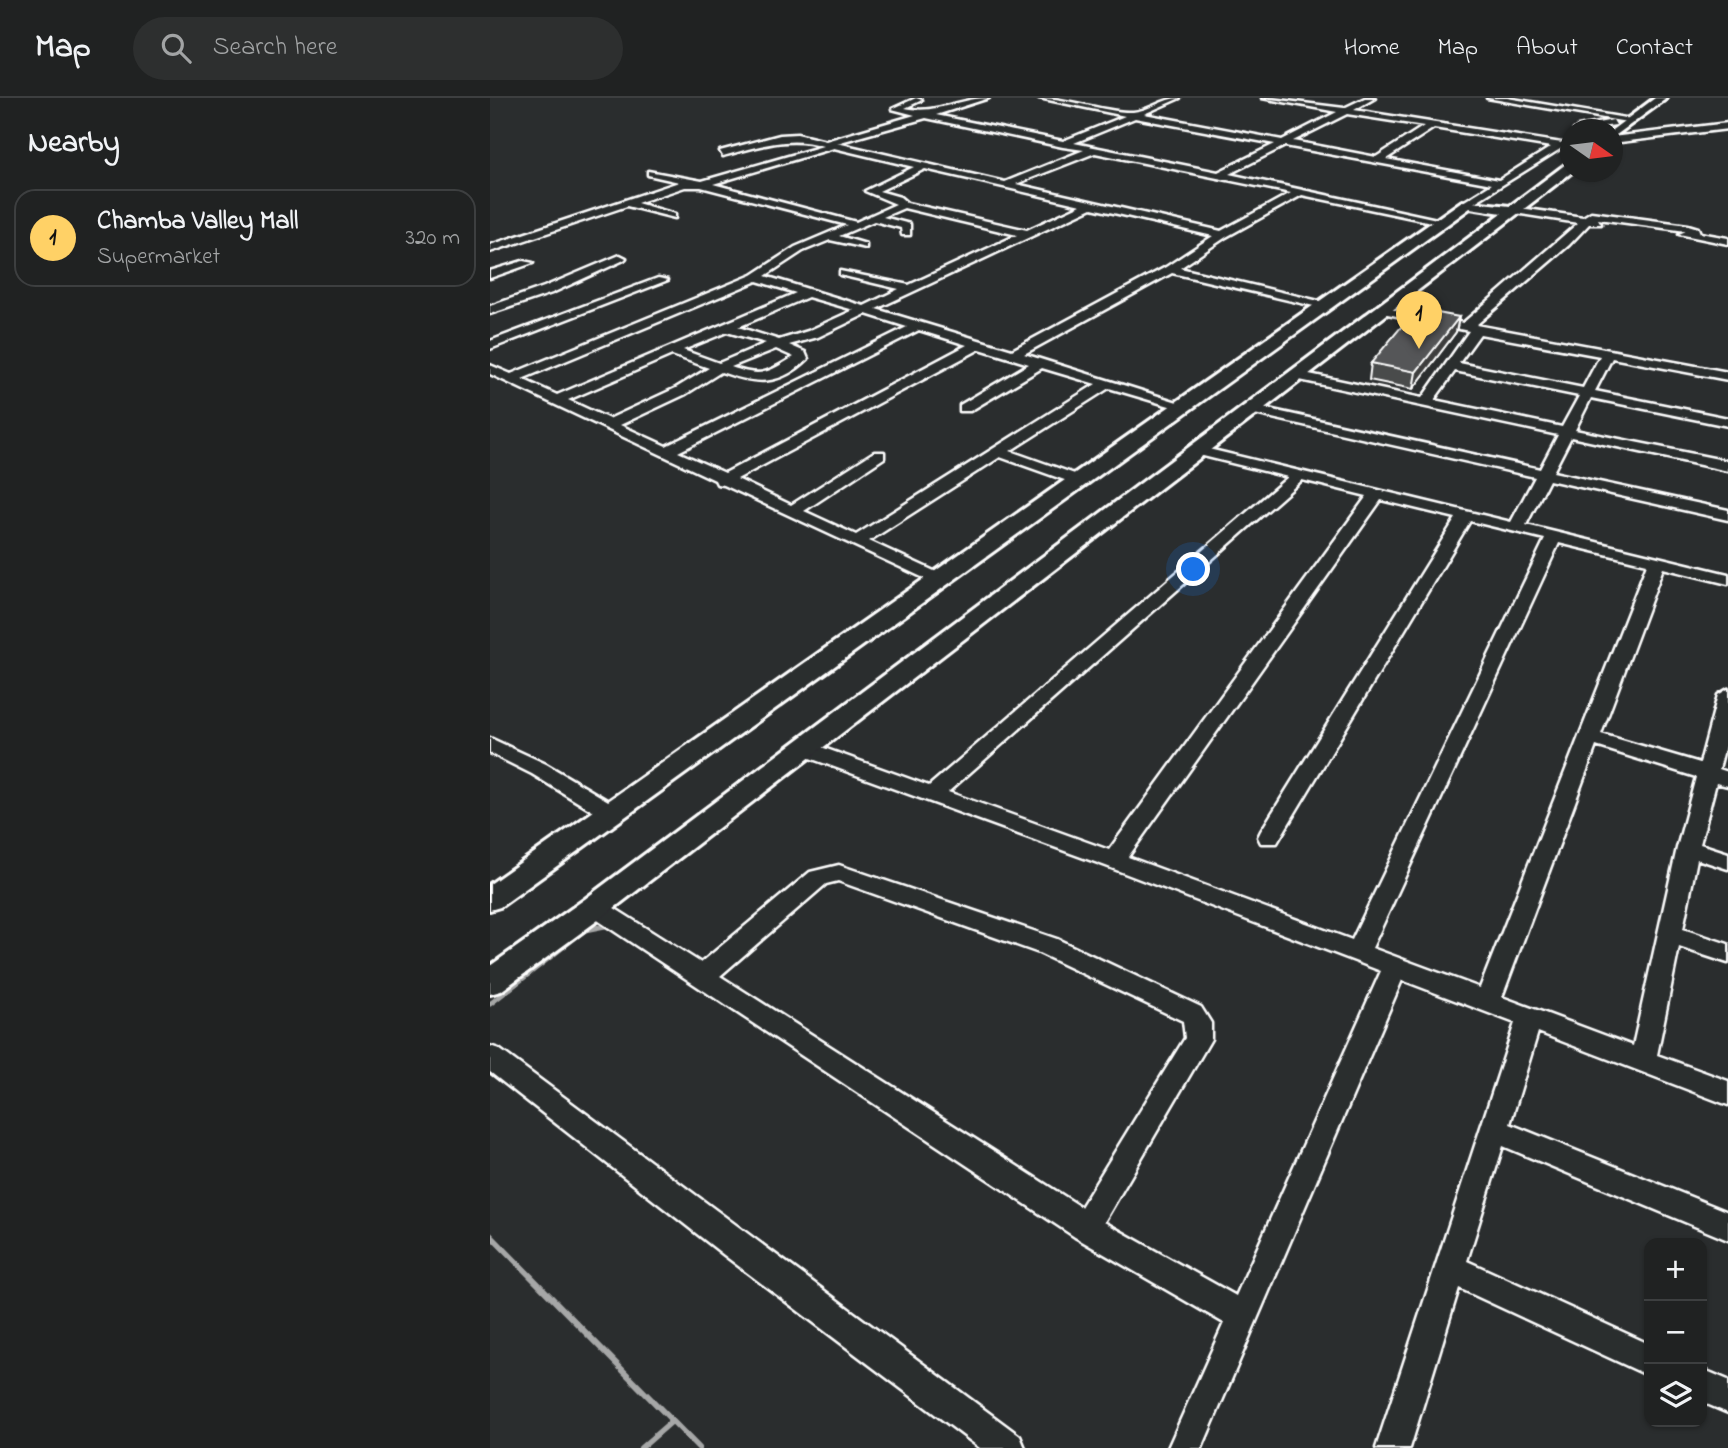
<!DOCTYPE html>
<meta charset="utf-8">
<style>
:root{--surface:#202222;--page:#2d2f2f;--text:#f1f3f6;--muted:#a2a4a5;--line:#3d3f40;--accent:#ffd166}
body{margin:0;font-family:"Indie Flower",sans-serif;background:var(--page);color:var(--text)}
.controls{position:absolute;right:21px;bottom:21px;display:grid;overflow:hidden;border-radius:14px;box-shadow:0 2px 5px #0004}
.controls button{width:63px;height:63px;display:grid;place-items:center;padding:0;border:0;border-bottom:2px solid var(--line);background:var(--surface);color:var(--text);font:35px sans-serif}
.compass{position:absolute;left:1070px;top:21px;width:63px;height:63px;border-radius:50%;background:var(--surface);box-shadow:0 2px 5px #0004;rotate:104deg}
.you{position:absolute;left:704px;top:472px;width:24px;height:24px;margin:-18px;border:5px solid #fff;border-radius:50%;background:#1a73e8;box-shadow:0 0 0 10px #1a73e833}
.badge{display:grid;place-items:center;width:46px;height:46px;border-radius:50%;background:var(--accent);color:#111;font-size:23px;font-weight:700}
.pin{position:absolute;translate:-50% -58px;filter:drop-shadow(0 2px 4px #0008)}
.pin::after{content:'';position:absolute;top:37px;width:24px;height:21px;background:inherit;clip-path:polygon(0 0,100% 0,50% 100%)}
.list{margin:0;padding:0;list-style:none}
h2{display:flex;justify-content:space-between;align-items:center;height:91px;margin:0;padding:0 28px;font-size:30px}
h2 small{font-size:23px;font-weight:400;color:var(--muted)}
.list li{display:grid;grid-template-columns:46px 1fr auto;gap:21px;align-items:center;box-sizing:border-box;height:98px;margin:0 14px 14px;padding:0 14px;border:2px solid var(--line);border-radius:21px}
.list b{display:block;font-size:26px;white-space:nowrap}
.list p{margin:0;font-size:23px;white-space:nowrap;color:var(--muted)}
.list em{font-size:23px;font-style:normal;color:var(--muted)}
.icon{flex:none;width:38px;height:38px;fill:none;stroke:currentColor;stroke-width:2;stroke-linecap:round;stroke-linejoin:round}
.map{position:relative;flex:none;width:1238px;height:1350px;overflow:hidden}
header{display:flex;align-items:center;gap:42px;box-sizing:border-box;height:98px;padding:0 35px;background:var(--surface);border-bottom:2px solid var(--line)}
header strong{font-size:33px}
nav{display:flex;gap:38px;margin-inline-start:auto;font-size:24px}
.search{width:490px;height:63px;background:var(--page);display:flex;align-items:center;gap:18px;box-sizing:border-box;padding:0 24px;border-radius:38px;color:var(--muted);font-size:26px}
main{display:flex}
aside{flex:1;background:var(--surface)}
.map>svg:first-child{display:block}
</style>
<header>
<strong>Map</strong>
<div class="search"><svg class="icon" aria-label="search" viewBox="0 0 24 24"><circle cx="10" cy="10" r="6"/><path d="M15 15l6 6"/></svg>Search here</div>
<nav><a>Home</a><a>Map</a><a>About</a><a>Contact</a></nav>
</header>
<main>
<aside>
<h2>Nearby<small></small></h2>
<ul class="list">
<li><span class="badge">1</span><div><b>Chamba Valley Mall</b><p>Supermarket</p></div><em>320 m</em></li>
</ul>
</aside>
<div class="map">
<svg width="1238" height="1350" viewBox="0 0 1238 1350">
<rect width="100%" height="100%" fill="#2a2d2e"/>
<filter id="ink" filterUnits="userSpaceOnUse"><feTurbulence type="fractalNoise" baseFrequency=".0143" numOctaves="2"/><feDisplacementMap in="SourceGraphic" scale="14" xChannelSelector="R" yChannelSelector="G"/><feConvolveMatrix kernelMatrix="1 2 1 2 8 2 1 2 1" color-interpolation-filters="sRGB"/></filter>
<g filter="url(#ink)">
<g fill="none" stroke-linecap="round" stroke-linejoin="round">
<path stroke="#a6a7a7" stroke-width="5" d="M0,906L95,832L115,828"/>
<path stroke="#a6a7a7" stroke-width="6" d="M0,1137L209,1350
M151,1350L182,1323"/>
<g stroke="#fff" stroke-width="5">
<path id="minor" d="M426,0L432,2L415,10C447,17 468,0 499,0L446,17L573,43L635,18L549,0C580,0 616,15 643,14C659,13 673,0 690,0L654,16L792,42L847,14L772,0L854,10L875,0H885L864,12L1078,46L977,109L973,108V104L1002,86L795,48L739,76L956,123L951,126L812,97L736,139L690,170L837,205V211L682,175L534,256L700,308L693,312L619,290L520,353L593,379V385H583L510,359L379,443L455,478L458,482L455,486L449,487L234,387L227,386L225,382L0,276V267L21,276L262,177L305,149L357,127L211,89H195L147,105L185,116V120L137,108L0,154V147L189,84L158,77V73L212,83L333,48C298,37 267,49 233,58L230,53L290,37L307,36L336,43L425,17L402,11ZM857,16L934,28L886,59L803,43ZM436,20L573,49L594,52L515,84L347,45ZM645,20L785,46L728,74L584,45ZM944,30L1061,49L1009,82L896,61ZM344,50L424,69L375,93L406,106L366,124L223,86ZM605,55L801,95L731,133L526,86ZM435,71L591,107L537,132L417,105L410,99L389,93ZM414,110L527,137L419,187L350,173V177L409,191L374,208L275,178L313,153L340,142L376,150V146L349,138L384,123L411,130L412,137H420V126L393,119ZM602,110L723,138L676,169L522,252L386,211ZM267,183L306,195L67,297L32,281ZM318,199L364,212L318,233L289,242L248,229ZM376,216L417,229L176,348L130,327L196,296L231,274C265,286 289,289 318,261L315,254L299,247L328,239ZM429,232L477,247L235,375L188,354ZM237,234L276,245L229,265L193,252ZM286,251L304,259C277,275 272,280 241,269ZM490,251L539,266L470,307V313H480L552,270L606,286L366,437L314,413L394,360V354H384L301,407L247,381ZM182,257L219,270L186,290L119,321L78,302Z
M997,0H1017L1147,22L1143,25Z
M1123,22L1126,27L1084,32L1088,29Z
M1238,25V31L1122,45V39Z
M1022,109L1093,119L1101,114L1198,127L1208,130L1210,135L1238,140V146L1189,136L1196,133L1108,121L1111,126H1099L1079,147L986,227L1238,274V282L1122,260L1105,293L1238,320V328L1101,300L1085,332L1238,363V373L1081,339L1063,374L1238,412V422L1059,382L1036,427L1238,476V486L1173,470L1111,636L1210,665L1228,597L1238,591V636L1229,671L1238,674V688L1226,685L1210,746L1238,755V771L1207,761L1193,831L1238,846V865L1189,849L1167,957L1238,983V1007L1048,934L1020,1026L1238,1114V1142L1013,1048L977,1163L1159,1246V1278L969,1190L920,1350H886L1025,925L912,882L712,1350H678L734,1225L585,1139L97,815L93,809L97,803L105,800L113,803L211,865L320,774L349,767L567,841L711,909L721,925V941L614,1124L746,1198L891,873L616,768L306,655L303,650L313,643L320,645L439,688L798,379L701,355V349L706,348L1021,424L1045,379L760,315L753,311L760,307L1050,371L1068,337L805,281L798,277L805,273L932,300L979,233L883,213L889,209L973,225L1088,125L1018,114L1017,112ZM990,236L1110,258L1093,290L969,265ZM965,273L1089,298L1072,329L944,302ZM812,382L877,398L619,752L458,694ZM891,402L966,420L771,733L768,739L771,745H787L980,423L1055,441L862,842L638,759ZM1069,445L1157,466L990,890L882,850ZM1106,648L1206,679L1187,750L1143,948L1012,899ZM348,783L549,855L693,923L695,940L591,1109L230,878L336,786Z
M130,157L136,160L134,162L62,195L0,216V208L54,189Z
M33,163L43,165L0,180V173Z
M168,180L178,182L0,251V243Z
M0,640L56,666L130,710L133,715L130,720H114L42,676L0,655Z
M0,948L9,951L530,1338L535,1350H490L234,1157L0,974Z
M1212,1271L1238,1282V1315L1212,1304Z"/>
</g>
<g stroke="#fff" stroke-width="6">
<path id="major" d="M1165,0H1177L1122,40V32Z
M1076,66H1080L1082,74L115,817L11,893L0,896V868L95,801L1012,115L980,110L10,809L0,812V786L972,103L1020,108Z"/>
</g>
<use href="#minor" fill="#2a2d2e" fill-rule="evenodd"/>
<use href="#major" fill="#2a2d2e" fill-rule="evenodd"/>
</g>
<path fill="#494b4c" stroke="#fff" stroke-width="2" d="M969,219L966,234L923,291L879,282L881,265Z"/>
<path fill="#3c3d3e" stroke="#fff" stroke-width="2" d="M969,219L966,234L923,291L926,274Z"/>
<path fill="#555758" stroke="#fff" stroke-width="2" d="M926,211L969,219L926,274L881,265Z"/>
</g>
</svg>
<div class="controls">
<button>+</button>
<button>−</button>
<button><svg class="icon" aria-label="layers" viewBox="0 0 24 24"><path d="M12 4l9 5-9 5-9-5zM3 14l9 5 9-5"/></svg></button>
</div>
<svg class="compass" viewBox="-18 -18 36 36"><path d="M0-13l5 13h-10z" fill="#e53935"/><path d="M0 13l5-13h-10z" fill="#a2a4a5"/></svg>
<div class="you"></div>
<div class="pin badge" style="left:929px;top:251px">1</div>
</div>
</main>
